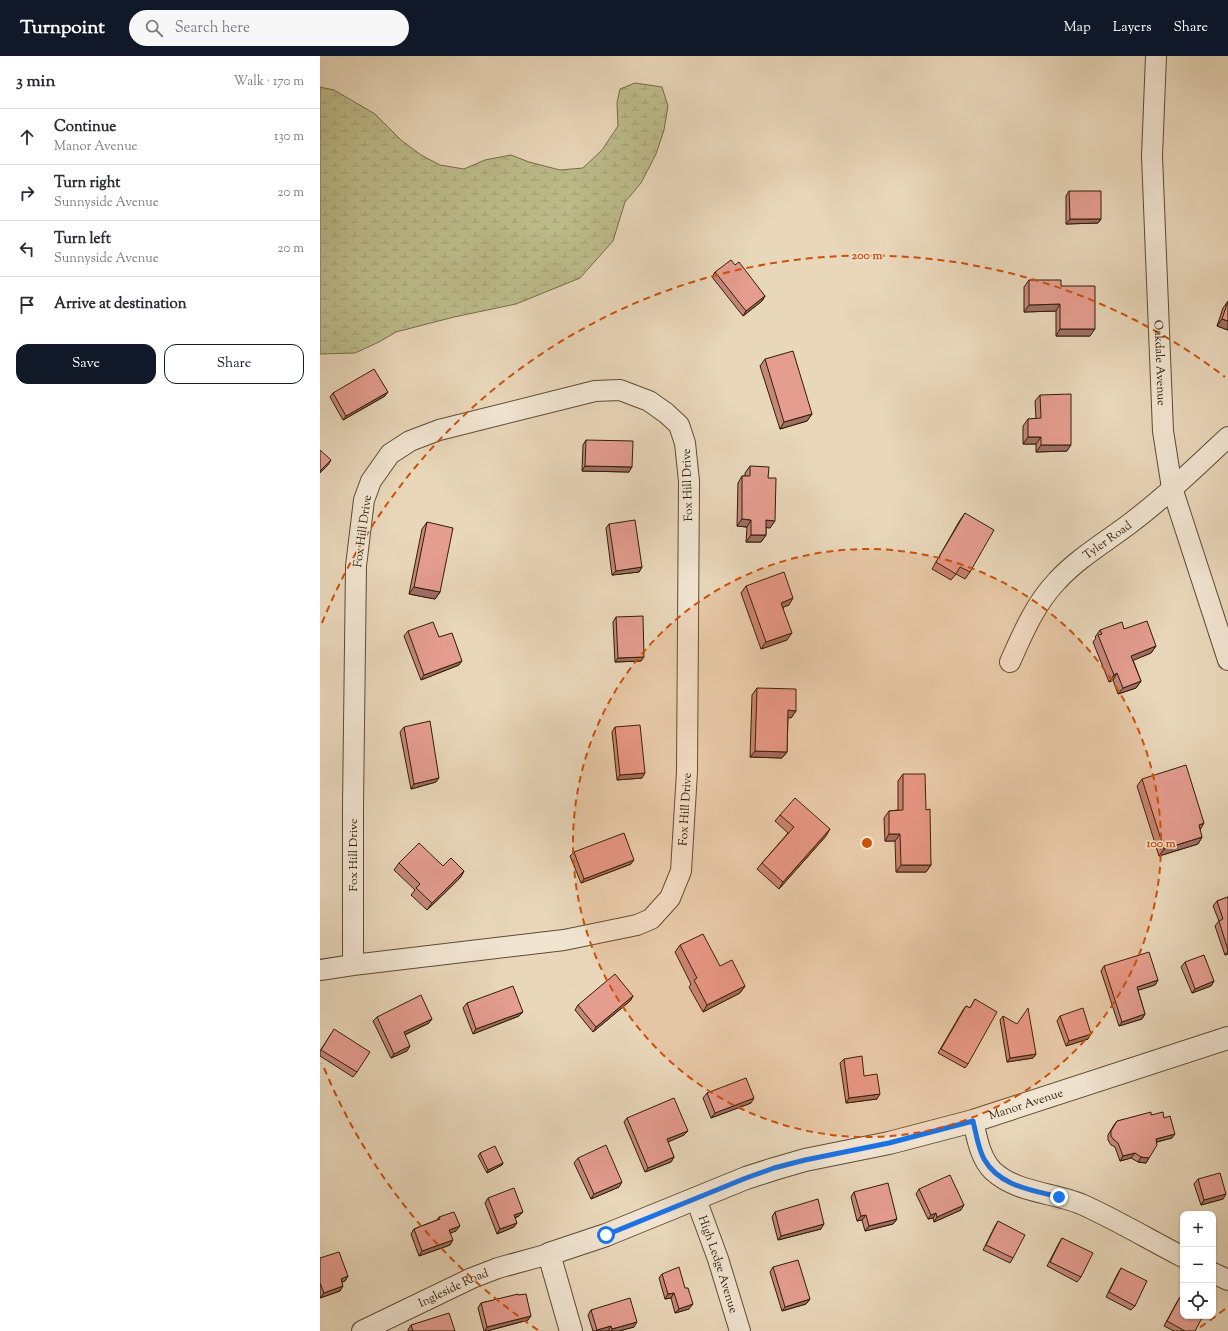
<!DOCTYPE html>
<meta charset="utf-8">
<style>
:root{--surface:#fff;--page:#f7f7f7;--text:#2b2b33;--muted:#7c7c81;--line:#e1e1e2;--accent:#111827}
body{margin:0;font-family:"Sorts Mill Goudy",serif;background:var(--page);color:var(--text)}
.controls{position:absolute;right:12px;bottom:12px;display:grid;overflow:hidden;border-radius:8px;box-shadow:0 1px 3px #0004}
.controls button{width:36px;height:36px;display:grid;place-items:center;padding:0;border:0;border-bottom:1px solid var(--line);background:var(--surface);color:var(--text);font:20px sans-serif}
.stop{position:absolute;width:12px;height:12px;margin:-9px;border:3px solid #1a73e8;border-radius:50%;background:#fff}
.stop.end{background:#1a73e8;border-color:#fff;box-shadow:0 1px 4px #0008}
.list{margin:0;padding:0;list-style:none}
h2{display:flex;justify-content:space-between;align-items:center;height:52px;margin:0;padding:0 16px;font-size:17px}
h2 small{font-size:13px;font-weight:400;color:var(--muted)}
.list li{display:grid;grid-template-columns:26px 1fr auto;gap:12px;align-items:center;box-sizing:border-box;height:56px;padding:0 16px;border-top:1px solid var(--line)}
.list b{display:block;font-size:15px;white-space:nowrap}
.list p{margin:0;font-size:13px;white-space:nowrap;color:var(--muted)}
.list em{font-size:13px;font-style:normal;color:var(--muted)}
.actions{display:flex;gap:8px;padding:12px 16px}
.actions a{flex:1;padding:9px 0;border:1px solid var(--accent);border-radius:12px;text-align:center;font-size:14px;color:var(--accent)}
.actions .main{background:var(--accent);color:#fff}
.icon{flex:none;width:22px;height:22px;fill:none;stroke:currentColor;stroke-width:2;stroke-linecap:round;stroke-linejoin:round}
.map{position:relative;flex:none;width:908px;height:1275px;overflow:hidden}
header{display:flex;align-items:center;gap:24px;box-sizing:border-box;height:56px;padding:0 20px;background:var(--accent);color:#fff}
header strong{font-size:19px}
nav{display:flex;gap:22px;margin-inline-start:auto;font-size:14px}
.search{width:280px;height:36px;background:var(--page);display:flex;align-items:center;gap:10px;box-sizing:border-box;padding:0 14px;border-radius:22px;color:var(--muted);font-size:15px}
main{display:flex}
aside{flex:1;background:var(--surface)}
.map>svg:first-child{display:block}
</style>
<header>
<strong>Turnpoint</strong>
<div class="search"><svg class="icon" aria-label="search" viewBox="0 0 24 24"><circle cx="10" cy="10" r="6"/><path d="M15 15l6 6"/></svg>Search here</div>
<nav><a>Map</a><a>Layers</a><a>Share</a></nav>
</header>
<main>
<aside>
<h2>3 min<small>Walk · 170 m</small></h2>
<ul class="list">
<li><svg class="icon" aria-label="ahead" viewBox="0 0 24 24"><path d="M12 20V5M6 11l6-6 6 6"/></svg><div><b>Continue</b><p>Manor Avenue</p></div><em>130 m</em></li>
<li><svg class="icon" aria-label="right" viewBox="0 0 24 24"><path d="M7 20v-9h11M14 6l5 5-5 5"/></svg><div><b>Turn right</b><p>Sunnyside Avenue</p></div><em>20 m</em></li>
<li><svg class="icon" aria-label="left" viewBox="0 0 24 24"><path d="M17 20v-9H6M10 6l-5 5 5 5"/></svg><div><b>Turn left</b><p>Sunnyside Avenue</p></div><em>20 m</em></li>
<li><svg class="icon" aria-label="arrive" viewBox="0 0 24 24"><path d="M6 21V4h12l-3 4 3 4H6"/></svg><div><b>Arrive at destination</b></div></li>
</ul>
<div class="actions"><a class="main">Save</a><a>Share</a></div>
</aside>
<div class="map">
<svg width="908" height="1275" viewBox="0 0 908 1275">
<defs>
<pattern id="wetland-marsh" width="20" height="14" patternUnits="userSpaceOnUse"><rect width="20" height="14" fill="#bdbc8b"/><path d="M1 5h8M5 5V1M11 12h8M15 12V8" fill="none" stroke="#a3a176"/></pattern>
</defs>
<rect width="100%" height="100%" fill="#e9d7ba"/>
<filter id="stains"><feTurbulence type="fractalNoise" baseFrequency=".005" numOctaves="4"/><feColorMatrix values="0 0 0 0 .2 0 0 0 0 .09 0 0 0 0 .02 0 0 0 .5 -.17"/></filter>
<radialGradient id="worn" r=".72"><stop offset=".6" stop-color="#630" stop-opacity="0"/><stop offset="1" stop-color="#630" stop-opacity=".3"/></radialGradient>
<path fill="url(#wetland-marsh)" stroke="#766d48" d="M315,27L342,31L348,50L344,74L336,98L321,127L305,146L293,185L260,222L196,248L134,261L76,276L59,286L35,297L0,298V31L14,34L55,58L81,84L101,99L120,109L144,113L165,104L191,99L209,106L240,114L263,112L282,94L298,70L297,47L300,33Z"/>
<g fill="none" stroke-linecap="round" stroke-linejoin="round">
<g stroke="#5d4c33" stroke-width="22">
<g id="minor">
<path id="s1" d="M836,0L832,100L843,375L852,432L908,604"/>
<path id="s2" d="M690,606C703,577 715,548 737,525C757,503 784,487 808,469C844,442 876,411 908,381"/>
<path id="s3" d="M0,914L33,909L244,884L317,869L331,863L350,842L361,815L367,716L369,425L365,387L359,369L346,357L329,345L300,334L275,335L119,374L90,385L70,398L51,425L44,444L36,510L33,750V909"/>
<path d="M653,1065C657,1082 660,1102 673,1115C697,1137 732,1136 761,1148C795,1163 830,1184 863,1201"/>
<path id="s4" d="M376,1143L398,1203L420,1275"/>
<path d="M893,1217L908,1224"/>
<path id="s5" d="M42,1275L152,1222L178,1212L229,1198"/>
</g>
</g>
<g stroke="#5d4c33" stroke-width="24">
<g id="tertiary">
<path id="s6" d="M251,1275L229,1198L286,1179L426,1122L454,1113L485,1104L569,1087L653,1065L908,982"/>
</g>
</g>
<use href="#minor" stroke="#f1e5d2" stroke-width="20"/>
<use href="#tertiary" stroke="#f1e5d2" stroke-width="22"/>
</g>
<path fill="#c5877c" stroke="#2e1e06" d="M749,135L781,163L778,167L746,168V140Z
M415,209L445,240L442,245L423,260L392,221L395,216Z
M709,224L741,230L770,280H736V255L704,256V231Z
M908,245V274L897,270L903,252Z
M445,303L492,358L487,365L460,373L440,310Z
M13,337L65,340L23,364L10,341Z
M720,339L747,395L716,396V388H703V370L708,363H716L715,345Z
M266,384L309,416L262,415L263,389Z
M430,410L448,422L450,472L446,471V479L441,486H426L427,471L417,470L418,427L422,420H425V417Z
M645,457L650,516L645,523L636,518L631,524L612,513L640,464Z
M107,466L120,536L115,543L89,538L102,473Z
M289,468L322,511L319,516L292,519L286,472Z
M426,530L469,549L463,551L467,584L441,593L421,537Z
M296,561L321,605L295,606L293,566Z
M804,573L836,590L831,597L813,604L821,625L816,632L798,638L793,624L789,626L773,586L776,582L775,581L780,574Z
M88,575L119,581L139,609L101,624L84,580Z
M437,632L476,655L471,662L468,661L467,696L462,702L430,701L432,639Z
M84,671L116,726L91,733L80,676Z
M295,671L322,722L297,724L292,676Z
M583,718L606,754L611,809L606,816H576L575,785H565L564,762L569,755L578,754V725Z
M822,723L882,781L878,788L839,800L817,730Z
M460,759L506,780L459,833L437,813L442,807L468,777L455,765Z
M254,796L311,808L261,827L250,800Z
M79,807L123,810L144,815L140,822L107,854L91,839L95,834L74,814Z
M908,841V898L905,899L895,870L899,865L893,850L897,845Z
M360,889L425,930L420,937L383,956L369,931L371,928L355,896Z
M865,906L894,925L891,930L872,937L861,911Z
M784,910L838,924L835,929L818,934L825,958L822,963L799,970L781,915Z
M313,940L310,945L273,976L255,954L258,949Z
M655,943L648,1008L645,1012L618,997L643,954L646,950L650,952Z
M147,947L203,956L199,960L153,978L143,952Z
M683,960L716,998L713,1002L687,1006L680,964Z
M740,960L768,983L746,990L737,965Z
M57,961L109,967L85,979L87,995L71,1002L53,965Z
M11,978L37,1016L33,1021L0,1000V995Z
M524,1003L544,1020L557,1043L526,1047L520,1007Z
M387,1037L431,1047L391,1062L383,1042Z
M831,1059L844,1062L852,1082L837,1086L826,1107L818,1106L811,1102L800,1105L795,1091L791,1089L788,1084V1079L794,1069L797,1065Z
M307,1062L364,1079L348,1086L354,1101L351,1106L325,1116L304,1066Z
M160,1097L183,1107L182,1109L167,1117L158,1100Z
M258,1102L299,1131L271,1143L254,1107Z
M878,1123L903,1143L881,1149L874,1128Z
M599,1133L641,1154L614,1166L613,1162L608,1163L596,1138Z
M534,1136L577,1163L573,1168L545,1175L542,1164L537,1165L531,1141Z
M168,1142L199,1160L195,1162L194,1171L177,1178L165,1147Z
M455,1156L501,1173L458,1184L452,1161Z
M119,1161L136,1175L130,1177V1189L99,1200L91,1178L94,1173L117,1164Z
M678,1165L693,1202L690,1207L663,1194L675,1170Z
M742,1182L761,1221L757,1226L727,1210L739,1187Z
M0,1202L28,1220L25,1225L22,1226L20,1235L0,1242Z
M453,1211L490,1243L486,1248L462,1255L450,1216Z
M801,1212L815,1250L811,1254L786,1241L798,1217Z
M342,1218L369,1253L355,1257L351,1242L345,1243L339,1222Z
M198,1239L208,1264L167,1275H164L158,1252L161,1247Z
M860,1241L875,1275H854L844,1270L857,1246Z
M271,1254L314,1271L299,1275H273L268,1259Z
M91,1269L135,1275H88V1274Z"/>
<path fill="#a06e65" stroke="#2e1e06" d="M750,163H781L778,167L746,168Z
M445,240L442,245L423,260L426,255Z
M740,248L736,255L704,256L709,249Z
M902,263L908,265V274L897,270Z
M740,273H775L770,280H736Z
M68,336L65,340L23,364L26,360Z
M492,358L487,365L460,373L464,366Z
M708,381H721L716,388H703Z
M721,389H751L747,395L716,396Z
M11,404L8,409L0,417V415Z
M265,410L312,411L309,416L262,415Z
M422,463L431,464L427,471L417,470Z
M446,464L455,465L450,472L442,471Z
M431,479H446L441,486H426Z
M322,511L319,516L292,519L296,515Z
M94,531L120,536L115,543L89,538Z
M473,542L469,549L456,554L461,547Z
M472,577L467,584L441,593L446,586Z
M836,590L831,597L807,607L811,600Z
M324,601L321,605L295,606L298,602Z
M142,605L139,609L101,624L104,619Z
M797,617L793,624L789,626L794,619Z
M821,625L816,632L798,638L803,632Z
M468,654L476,655L471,662L463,661Z
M435,695L467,696L462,702L430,701Z
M325,717L322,722L297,724L300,719Z
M119,722L116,726L91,733L94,728Z
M884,767L880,774L879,769Z
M510,773L506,780L459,833L463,826Z
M569,778H580L575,785H565Z
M882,781L878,788L839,800L844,793Z
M314,804L311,808L261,827L264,823Z
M581,809H611L606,816H576Z
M144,815L140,822L107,854L112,847Z
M908,895V898L905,899Z
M838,924L835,929L813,936L817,931Z
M894,925L891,930L872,937L875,933Z
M425,930L420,937L383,956L387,949Z
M313,940L310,945L273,976L276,971Z
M203,956L199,960L153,978L156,973Z
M825,958L822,963L799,970L802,966Z
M112,963L109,967L80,981L84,976Z
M771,978L768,983L746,990L749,985Z
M90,990L87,995L71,1002L74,998Z
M716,998L713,1002L687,1006L690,1002Z
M560,1038L557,1043L526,1047L529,1042Z
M434,1042L431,1047L391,1062L395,1057Z
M368,1075L364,1079L343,1088L347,1083Z
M855,1078L852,1082L832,1087L836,1083Z
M815,1097L811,1102L800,1105L803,1100Z
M354,1101L351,1106L325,1116L328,1112Z
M821,1101L829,1102L826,1107L818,1106Z
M183,1107L182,1109L167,1117L168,1114Z
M302,1126L299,1131L271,1143L274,1138Z
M906,1138L903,1143L881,1149L884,1144Z
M644,1149L641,1154L614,1166L617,1161Z
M203,1156L199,1160L191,1163L194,1159Z
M616,1157L613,1162L608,1163L611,1159Z
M546,1159L542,1164L537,1165L541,1160Z
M577,1163L573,1168L545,1175L549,1170Z
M197,1167L194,1171L177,1178L180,1173Z
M504,1168L501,1173L458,1184L461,1180Z
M140,1170L136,1175L126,1179L129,1174Z
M133,1184L130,1189L99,1200L102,1195Z
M28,1220L25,1225L17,1227L21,1223Z
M23,1230L20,1235L0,1242L4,1237Z
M354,1237L351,1242L345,1243L348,1238Z
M490,1243L486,1248L462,1255L465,1251Z
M373,1248L369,1253L355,1257L359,1253Z
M211,1260L208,1264L167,1275H165L167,1271Z
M317,1266L314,1271L299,1275H291L292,1273Z
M291,1270L288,1275H276L277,1274Z"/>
<path fill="#e59d90" stroke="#2e1e06" d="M749,135H781V163H750Z
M411,204L415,209L419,206L445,240L426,255L395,216Z
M709,224H741V230H775V273H740V248L709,249Z
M908,245V265L902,263Z
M473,295L492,358L464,366L445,303Z
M54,313L68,336L26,360L13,337Z
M751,338V389H721V381H708V363L721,362L720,339Z
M266,384L313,385L312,411L265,410Z
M0,394L11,404L0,415Z
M430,410L449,411L448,422H456L455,465L446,464V479H431V464L422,463V420H430Z
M645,457L674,474L650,516L640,511L636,518L616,506Z
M315,464L322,511L296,515L289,468Z
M107,466L133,472L120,536L94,531Z
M464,516L473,542L461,547L472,577L446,586L426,530Z
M323,560L324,601L298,602L296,561Z
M827,565L836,590L811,600L821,625L803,632L797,617L794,619L778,579L782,578L780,574L802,566L804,573Z
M113,566L119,581L132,577L142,605L104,619L88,575Z
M437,632L476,633V655L468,654L467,696L435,695Z
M110,665L119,722L94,728L84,671Z
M320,669L325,717L300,719L295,671Z
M866,709L884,767L879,769L882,781L844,793L822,723Z
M583,718H605L606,754L610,753L611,809H581L580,778H569V755L583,754Z
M475,742L510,773L463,826L442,807L474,771L460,759Z
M304,777L314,804L264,823L254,796Z
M99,787L123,810L131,802L144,815L112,847L96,832L100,828L79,807Z
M908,841V894L899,865L903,863L897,845Z
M383,878L400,910L412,904L425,930L387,949L374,924L377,922L360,889Z
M829,896L838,924L817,931L825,958L802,966L784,910Z
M884,899L894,925L875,933L865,906Z
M295,918L313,940L276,971L258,949Z
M193,930L203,956L156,973L147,947Z
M101,939L112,963L84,976L90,990L74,998L57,961Z
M655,943L677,956L648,1008L621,993L646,950L650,952Z
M708,952L716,998L690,1002L683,960L697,968Z
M763,952L771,978L749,985L740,960Z
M14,973L50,996L37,1016L1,994Z
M542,1000L544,1020L557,1018L560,1038L529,1042L524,1003Z
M426,1022L434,1042L395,1057L387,1037Z
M354,1042L368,1075L347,1083L354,1101L328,1112L307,1062Z
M831,1056V1059L843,1056L844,1062L850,1060L855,1078L836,1083L837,1089L829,1102L821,1101L815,1097L803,1100L798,1087L794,1084L791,1080V1075L797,1065Z
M286,1089L302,1126L274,1138L258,1102Z
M175,1090L183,1107L168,1114L160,1097Z
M900,1117L906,1138L884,1144L878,1123Z
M630,1119L644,1149L617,1161L616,1157L611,1159L599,1133Z
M568,1127L577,1163L549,1170L546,1159L541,1160L534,1136Z
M194,1132L203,1156L194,1159L197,1167L180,1173L168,1142Z
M498,1143L504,1168L461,1180L455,1156Z
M134,1156L140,1170L129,1174L133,1184L102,1195L94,1173L120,1163L119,1161Z
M678,1165L705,1179L693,1202L666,1189Z
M742,1182L773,1197L761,1221L730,1206Z
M19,1196L28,1220L21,1223L23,1230L4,1237L0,1227V1202Z
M478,1204L490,1243L465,1251L453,1211Z
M359,1211L365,1232H368L373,1248L359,1253L354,1237L348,1238L342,1218Z
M801,1212L827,1225L815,1250L789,1236Z
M198,1238V1239L206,1238L211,1260L167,1271L161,1247Z
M860,1241L863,1243V1260H883L875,1275H865L847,1265Z
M310,1242L317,1266L292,1273L291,1270L277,1274L271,1254Z
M129,1257L135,1275H93L91,1269Z"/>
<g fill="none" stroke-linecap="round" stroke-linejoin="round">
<path stroke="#1a73e8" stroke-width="5" d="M286,1179L426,1122L454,1112L485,1104L569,1087L653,1065C656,1077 658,1092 664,1103C679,1130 712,1134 739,1141"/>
</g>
<circle cx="547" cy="787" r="294" fill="#cc500b" fill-opacity=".12"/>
<g fill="none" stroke="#cc500b" stroke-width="2" stroke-dasharray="7 5">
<circle cx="547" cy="787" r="294"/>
<path d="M905 1253A588 588 0 0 1 876 1274M218 1274A588 588 0 0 1 2 1007M2 567A588 588 0 0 1 905 321"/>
</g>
<g text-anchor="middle" stroke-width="3" stroke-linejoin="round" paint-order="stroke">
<g font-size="12" fill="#2e1e06" stroke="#f1e5d2">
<text dy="4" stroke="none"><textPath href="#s1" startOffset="307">Oakdale Avenue</textPath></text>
<text transform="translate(367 429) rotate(-92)" y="4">Fox Hill Drive</text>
<text transform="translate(42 475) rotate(-82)" y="4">Fox Hill Drive</text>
<text dy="4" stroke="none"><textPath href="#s2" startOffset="159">Tyler Road</textPath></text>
<text dy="4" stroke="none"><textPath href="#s3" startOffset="455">Fox Hill Drive</textPath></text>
<text transform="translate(33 799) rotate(-90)" y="4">Fox Hill Drive</text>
<text dy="4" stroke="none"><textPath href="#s6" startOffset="581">Manor Avenue</textPath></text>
<text dy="4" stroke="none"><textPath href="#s4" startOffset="69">High Ledge Avenue</textPath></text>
<text dy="4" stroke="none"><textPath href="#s5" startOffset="101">Ingleside Road</textPath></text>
</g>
</g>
<circle cx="547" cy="787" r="6" fill="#cc500b" stroke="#f1e5d2" stroke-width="2"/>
<g font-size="12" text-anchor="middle" font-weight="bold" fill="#cc500b" stroke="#f1e5d2" stroke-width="3" stroke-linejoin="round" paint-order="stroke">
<text x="547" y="203">200 m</text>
<text x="841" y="791">100 m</text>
</g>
<rect width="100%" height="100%" filter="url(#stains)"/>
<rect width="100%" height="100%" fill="url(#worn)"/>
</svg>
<div class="controls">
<button>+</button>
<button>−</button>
<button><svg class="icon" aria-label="locate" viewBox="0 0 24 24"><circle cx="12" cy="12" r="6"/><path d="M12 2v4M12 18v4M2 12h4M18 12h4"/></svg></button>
</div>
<div class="stop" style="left:286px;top:1179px"></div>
<div class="stop end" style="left:739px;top:1141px"></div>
</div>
</main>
